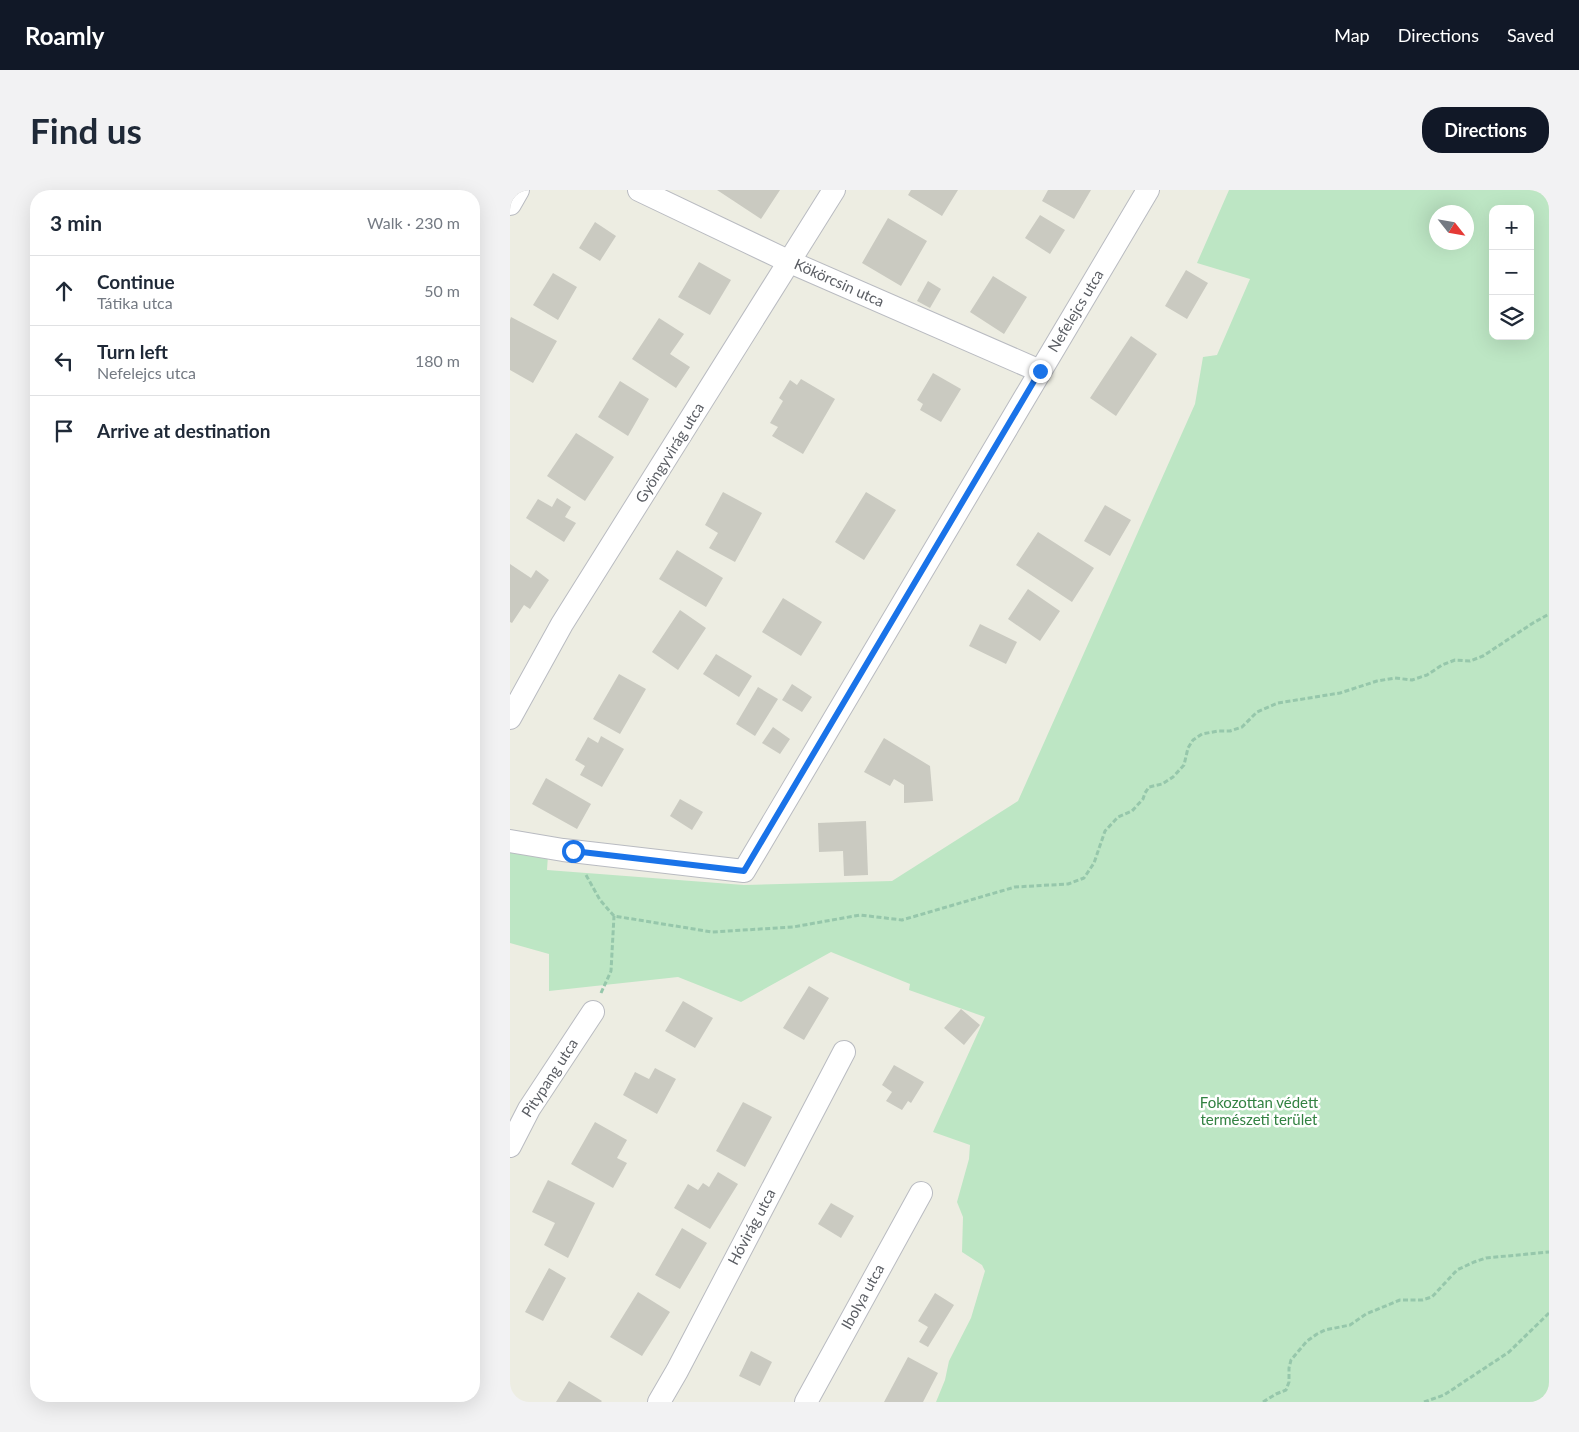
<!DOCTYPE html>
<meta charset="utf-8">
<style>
:root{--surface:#fff;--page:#f2f2f3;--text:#1f2937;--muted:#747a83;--line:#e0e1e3;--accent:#111827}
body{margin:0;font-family:Lato,sans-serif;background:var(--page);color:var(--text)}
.controls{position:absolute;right:15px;top:15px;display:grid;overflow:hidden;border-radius:10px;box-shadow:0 5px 20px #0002}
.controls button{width:45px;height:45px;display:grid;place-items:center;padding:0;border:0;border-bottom:1px solid var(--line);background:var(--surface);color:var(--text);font:25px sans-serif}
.compass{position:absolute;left:919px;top:15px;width:45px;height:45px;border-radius:50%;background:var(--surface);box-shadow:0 5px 20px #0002;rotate:121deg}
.stop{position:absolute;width:15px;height:15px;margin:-11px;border:4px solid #1a73e8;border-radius:50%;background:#fff}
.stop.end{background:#1a73e8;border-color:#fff;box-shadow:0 1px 5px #0008}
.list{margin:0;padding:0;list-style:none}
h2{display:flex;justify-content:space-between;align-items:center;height:65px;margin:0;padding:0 20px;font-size:21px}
h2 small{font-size:16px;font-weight:400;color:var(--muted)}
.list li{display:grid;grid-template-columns:32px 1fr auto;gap:15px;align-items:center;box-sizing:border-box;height:70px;padding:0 20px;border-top:1px solid var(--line)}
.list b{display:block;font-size:19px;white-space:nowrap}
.list p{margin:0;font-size:16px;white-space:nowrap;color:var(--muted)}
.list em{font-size:16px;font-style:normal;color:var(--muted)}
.icon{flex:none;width:28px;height:28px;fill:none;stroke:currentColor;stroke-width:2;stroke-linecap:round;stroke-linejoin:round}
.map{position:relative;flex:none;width:1039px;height:1212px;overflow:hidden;border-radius:20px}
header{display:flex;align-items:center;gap:30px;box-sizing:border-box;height:70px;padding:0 25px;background:var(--accent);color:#fff}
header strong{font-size:24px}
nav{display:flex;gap:28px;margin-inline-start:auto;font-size:18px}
.intro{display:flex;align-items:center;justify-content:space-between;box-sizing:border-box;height:120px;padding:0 30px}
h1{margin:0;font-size:35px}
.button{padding:12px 22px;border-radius:20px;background:var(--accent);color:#fff;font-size:18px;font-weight:700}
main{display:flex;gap:30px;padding:0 30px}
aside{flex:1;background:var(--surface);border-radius:20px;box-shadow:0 5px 20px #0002}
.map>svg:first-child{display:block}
</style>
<header>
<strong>Roamly</strong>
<nav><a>Map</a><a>Directions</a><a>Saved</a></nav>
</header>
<div class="intro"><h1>Find us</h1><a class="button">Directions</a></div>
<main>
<aside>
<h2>3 min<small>Walk · 230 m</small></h2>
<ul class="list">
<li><svg class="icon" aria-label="ahead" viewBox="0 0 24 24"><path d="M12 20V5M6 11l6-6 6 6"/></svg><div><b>Continue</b><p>Tátika utca</p></div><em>50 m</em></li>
<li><svg class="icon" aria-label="left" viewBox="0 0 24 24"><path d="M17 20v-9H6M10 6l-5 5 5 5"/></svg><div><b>Turn left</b><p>Nefelejcs utca</p></div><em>180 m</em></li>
<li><svg class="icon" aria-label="arrive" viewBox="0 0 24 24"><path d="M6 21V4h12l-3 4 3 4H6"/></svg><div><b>Arrive at destination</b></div></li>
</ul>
</aside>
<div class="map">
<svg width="1039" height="1212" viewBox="0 0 1039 1212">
<rect width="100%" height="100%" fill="#edede2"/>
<path fill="#bde6c4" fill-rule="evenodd" d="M719,0H1039V1212H426L435,1190L439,1171L461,1128L475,1081L472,1075L452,1062L453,1027L447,1012L459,969L460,955L423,942L475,827L399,800L400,794L321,762L231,812L168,787L39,801V764L0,753V657L38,665L37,680L234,695L382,691L508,611L685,214L693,167L707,165L740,89L687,73ZM983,19H1020V146H983ZM926,22H956V52H926Z"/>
<path fill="#cacac1" d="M207,0H270L251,29Z
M401,0H448L432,26L398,5Z
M538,0H581L564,29L532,11Z
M530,25L555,40L540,64L515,48Z
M378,28L417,51L391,96L352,73Z
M85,32L106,46L90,71L69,58Z
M189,72L221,90L200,125L168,107Z
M676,80L698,93L677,129L655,116Z
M43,83L67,97L48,130L23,115Z
M483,86L517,107L494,144L460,122Z
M418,91L431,99L420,118L407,111Z
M1,127L47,151L23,193L0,180V130Z
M149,128L174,144L160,164L180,177L166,198L122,169Z
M621,146L647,164L606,226L580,208Z
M423,183L451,199L431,232L410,220L413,214L407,210Z
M291,189L325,209L293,264L262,246L268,237L260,233L273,211L269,208L280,190L287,195Z
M110,191L139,209L118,246L88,227Z
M66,243L104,267L75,311L37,286Z
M213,302L252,323L225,372L199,358L208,343L195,335Z
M356,302L386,320L354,370L325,352Z
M47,308L61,317L55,327L66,333L54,352L16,328L28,309L42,317Z
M595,315L621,330L600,366L574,351Z
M528,342L584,378L562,412L506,375Z
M167,360L213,388L196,417L149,389Z
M0,374L21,388L26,380L39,390L20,419L14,415L2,433L0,432Z
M518,399L550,421L530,451L498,429Z
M273,408L312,432L291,466L252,442Z
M170,420L196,438L168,480L142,462Z
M470,434L507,452L496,474L459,456Z
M206,464L242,486L229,507L193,484Z
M109,484L136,499L110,544L83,529Z
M282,494L302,507L292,522L272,510Z
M248,497L268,509L245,546L226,534Z
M263,537L280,549L270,564L252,553Z
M91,546L114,559L92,597L70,585L75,576L65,570L78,547L88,553Z
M374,548L420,576L423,611L394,613V595L384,589L380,596L354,582Z
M36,588L81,614L67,639L22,614Z
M170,609L193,622L182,640L160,626Z
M356,631L358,685L334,686L333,661L309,662L308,633Z
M299,796L319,808L294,850L273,838Z
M173,811L203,828L185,858L155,841Z
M451,819L470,835L454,855L434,838Z
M384,875L414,892L401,913L398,911L392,920L376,911L382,902L372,895Z
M145,878L166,889L147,924L113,905L125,882L139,889Z
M233,912L262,927L235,977L206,961Z
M85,932L117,950L107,968L117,973L103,998L61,974Z
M208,982L228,994L200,1039L164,1018L178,994L188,1000L193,993L199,997Z
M38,990L85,1013L58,1068L34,1055L45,1033L22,1022Z
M321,1013L344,1026L331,1048L308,1034Z
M172,1038L197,1053L170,1099L145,1085Z
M39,1078L56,1088L33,1131L15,1122Z
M128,1102L160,1122L132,1166L100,1147Z
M425,1103L444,1115L418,1157L409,1152L418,1137L408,1131Z
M241,1161L262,1172L250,1196L229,1186Z
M398,1167L428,1183L413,1212H374Z
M59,1191L92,1211L91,1212H46Z"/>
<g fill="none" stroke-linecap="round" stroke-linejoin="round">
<g stroke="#b9bbc1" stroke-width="24">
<path id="minor" d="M129,0L280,72L530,181
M0,14L8,0
M0,528L52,434L324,0
M0,651L53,660L234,681L638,0
M0,956L19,919L83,822
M149,1212L167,1181L334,862
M296,1212L411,1003"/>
</g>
<path stroke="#96c7ab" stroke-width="3" stroke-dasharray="5 2.5" stroke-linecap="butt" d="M76,685L90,710L104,726L202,742L283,737L350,725L392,730L505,697L558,694L574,688L584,673L595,641L608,627L622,621L633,609L635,603L639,597L652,594L663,587L674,575L678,558L683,550L692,544L708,541H720L732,537L747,522L768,513L830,503L867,491L885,488L902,490L917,485L932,475L945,470L960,471L973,466L1023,433L1039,424
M91,803L101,781L104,726
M753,1212L766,1204L776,1200L779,1192V1178L781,1170L797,1151L807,1144L815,1140L840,1135L856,1124L890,1110H912L922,1107L947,1080L964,1072L976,1068L1039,1062
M914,1212L934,1205L999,1162L1039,1123"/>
<use href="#minor" stroke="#fff" stroke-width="22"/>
</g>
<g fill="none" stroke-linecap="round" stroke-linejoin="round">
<path stroke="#1a73e8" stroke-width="6" d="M63,661L234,681L530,181"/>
</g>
<g text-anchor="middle" stroke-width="5" stroke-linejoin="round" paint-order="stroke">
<g font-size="15" fill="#5a5d63" stroke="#fff">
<text transform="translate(329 93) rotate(24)" y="5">Kökörcsin utca</text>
<text transform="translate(566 121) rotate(-59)" y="5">Nefelejcs utca</text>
<text transform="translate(160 263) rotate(-58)" y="5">Gyöngyvirág utca</text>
<text transform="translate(40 888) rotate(-57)" y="5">Pitypang utca</text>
<text transform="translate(242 1037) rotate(-62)" y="5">Hóvirág utca</text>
<text transform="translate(353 1107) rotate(-61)" y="5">Ibolya utca</text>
</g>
<g font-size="15" fill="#328242" stroke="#fff">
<text x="749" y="918">Fokozottan védett<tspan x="749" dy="17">természeti terület</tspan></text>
</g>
</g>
</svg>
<div class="controls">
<button>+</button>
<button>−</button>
<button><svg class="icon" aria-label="layers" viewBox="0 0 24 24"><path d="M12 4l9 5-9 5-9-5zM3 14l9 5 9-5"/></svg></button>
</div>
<svg class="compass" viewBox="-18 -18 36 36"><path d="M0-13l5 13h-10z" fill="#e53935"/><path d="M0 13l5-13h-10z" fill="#747a83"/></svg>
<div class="stop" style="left:63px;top:661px"></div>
<div class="stop end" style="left:530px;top:181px"></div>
</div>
</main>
